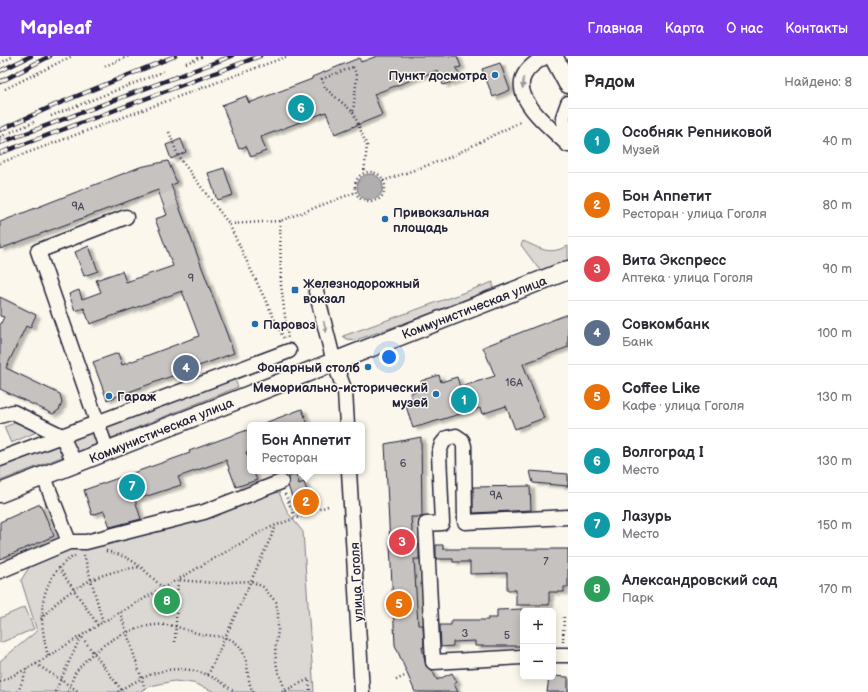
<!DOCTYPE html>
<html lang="ru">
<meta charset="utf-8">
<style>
:root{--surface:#fff;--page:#f7f7f7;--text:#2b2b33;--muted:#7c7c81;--line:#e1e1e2;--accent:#7c3aed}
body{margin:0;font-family:"Balsamiq Sans",sans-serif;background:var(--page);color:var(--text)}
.controls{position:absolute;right:12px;bottom:12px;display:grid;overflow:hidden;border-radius:6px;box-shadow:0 2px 10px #0003}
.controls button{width:36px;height:36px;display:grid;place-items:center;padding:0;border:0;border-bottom:1px solid var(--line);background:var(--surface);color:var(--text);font:20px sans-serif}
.you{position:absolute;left:389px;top:301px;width:14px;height:14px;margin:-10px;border:3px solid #fff;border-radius:50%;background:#1a73e8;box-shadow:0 0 0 6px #1a73e833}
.badge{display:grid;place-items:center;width:26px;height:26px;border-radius:50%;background:var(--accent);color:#fff;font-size:13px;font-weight:700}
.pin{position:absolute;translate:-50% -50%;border:2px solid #fff;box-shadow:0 1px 4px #0006}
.popup{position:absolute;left:247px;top:366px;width:118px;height:52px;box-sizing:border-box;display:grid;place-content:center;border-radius:6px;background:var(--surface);filter:drop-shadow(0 1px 3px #0005);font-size:13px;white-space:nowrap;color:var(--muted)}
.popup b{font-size:15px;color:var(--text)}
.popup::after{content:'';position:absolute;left:50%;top:100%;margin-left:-8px;border:8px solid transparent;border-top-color:var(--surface)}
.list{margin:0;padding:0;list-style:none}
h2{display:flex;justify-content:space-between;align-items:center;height:52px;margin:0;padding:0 16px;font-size:17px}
h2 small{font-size:13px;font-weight:400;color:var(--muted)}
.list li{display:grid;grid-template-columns:26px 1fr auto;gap:12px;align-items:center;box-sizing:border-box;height:64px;padding:0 16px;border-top:1px solid var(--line)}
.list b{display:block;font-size:15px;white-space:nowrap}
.list p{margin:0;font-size:13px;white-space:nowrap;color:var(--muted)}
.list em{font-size:13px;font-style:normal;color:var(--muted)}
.map{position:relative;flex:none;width:568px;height:636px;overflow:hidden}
header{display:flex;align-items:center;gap:24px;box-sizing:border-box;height:56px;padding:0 20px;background:var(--accent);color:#fff}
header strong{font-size:19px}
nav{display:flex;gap:22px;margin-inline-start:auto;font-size:14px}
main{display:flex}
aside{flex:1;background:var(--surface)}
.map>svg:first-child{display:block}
</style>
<header>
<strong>Mapleaf</strong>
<nav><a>Главная</a><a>Карта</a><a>О нас</a><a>Контакты</a></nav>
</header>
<main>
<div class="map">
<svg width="568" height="636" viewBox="0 0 568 636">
<defs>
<filter id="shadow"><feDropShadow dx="4.5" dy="2.5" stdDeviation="1" flood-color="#0004"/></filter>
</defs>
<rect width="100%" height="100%" fill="#fbf7ec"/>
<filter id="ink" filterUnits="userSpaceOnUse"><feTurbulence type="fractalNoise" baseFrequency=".025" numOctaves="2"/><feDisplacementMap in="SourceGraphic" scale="8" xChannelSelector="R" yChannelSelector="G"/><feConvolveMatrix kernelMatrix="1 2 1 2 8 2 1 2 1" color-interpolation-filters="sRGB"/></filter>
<g filter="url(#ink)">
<path fill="#dbd8d3" stroke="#7e7d87" d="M523,185C541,192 547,200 568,190V208L543,215L538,212L521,189Z
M493,226V234L490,237L356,284L347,283L343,280Z
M233,319L238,331L111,382L106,371Z
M20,365L39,375L11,387L4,371Z
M93,373L99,387L77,396L71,382Z
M58,385L64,400L0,425V407Z
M277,432L288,457L303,476L314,636H215L193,627L174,625L150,630L139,636H0V605L37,575L21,524L30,510L68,491Z
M25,551L34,573L0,587V562Z"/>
<path fill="#b1aeb0" stroke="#787681" d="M357 131a13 13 0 1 1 26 0a13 13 0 1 1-26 0Z"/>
<path fill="#c6c2c0" stroke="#22223b" filter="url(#shadow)" d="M377,0H457L461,11L456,12L461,23L443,29L438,14L374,38L382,59L335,78L326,56L261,81L266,95L251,101L246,90L239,93L222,49L246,40L249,47L312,23V21L359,2L361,6Z
M500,7L510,34L493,41L482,13Z
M181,83L186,96L171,103L166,89Z
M168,105L177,127L171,129L234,297L107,344L93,306L118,297L122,309L199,280L182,235L90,268L84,252L75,255L69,238L79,234L82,243L101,236L96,224L122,215L126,226L173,210L155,163L167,159L158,134L0,193V166L140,111Z
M224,112L233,139L217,144L208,117Z
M89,190L98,215L84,220L75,196Z
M0,241L36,259L30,272L26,270L6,312L60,338L62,347L59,354L53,358L0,333V269L4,261L0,260Z
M568,258V291L523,308L544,362L515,373L506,350L482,358L480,352L413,372L405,347L412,345L410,337L423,333L421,325L439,319L441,326L457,321L460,331L495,320L483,291Z
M302,353L308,369H263L262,368Z
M250,373V395L246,396L250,406V415H253L257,424L236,431L226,404L178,421L181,429L135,444L141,463L110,471L104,455L92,459L84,434L190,397L189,395Z
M421,381L422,461H411L413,488L419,489V503H414L418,569H423L424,591H422L426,610L432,614L437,624L452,617L457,626L454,628L458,636H415L395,589L385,388Z
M530,415L568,418V430L533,427Z
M296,418L299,428L304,426L307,435L305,437L309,449L297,454L288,430L289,427L288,421Z
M530,430L531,454L473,457V431Z
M40,448L54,480L0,503V466Z
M436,489H443V493H568V531H564V536H549V549H516V534H507V517L470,518V506H453V503H436Z
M522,553L523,590H475V585L453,586V590L441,591L440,569H451V564H488V562H497V554Z
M553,620L568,621V636H547L549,621Z"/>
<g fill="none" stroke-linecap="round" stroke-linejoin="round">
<path stroke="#d0ccc9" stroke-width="14" stroke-dasharray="14 7" stroke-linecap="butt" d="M163,146L175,141"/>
<g stroke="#22223b" stroke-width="17">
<path id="minor" d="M547,0C491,28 542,63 568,89
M568,47L563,61L568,86
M316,235L334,306L345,335L347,369
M0,360L13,356L62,380L75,408
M107,395L38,195L126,161
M0,403L289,295
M349,415L362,636
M44,421L69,486H86L204,456L281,426
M0,515L69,486
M553,599H568
M523,601L433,606L426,468L442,467L439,397L442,388L447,382L456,380L462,384L464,390L465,466L568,461"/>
</g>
<g stroke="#22223b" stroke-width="21">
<path id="major" d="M553,0L568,28
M0,437L568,214"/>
</g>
<path stroke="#22223b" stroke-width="2.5" stroke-dasharray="1 3" stroke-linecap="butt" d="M0,7L14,0
M186,7L204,0
M105,10L129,0
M353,11L357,20L353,56L325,32L322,23Z
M5,33L72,0
M353,56L367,90L364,117
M51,60L165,15
M169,76L178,100L229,168L284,283
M0,81L34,66
M0,107L288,0
M355 131a15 15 0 1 1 30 0a15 15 0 1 1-30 0Z
M383,125L448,102L522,65
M280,165L281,229L288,283
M230,168L280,165L356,136
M285,438L295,461
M106,495C134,501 143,513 163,532
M84,499L103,566
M59,512L98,569
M120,556L146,636
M41,563C67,532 100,515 141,511
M175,586L178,524L215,527L251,525L263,531L276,546L278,558V575L275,595L277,612L286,636
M563,586L564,558
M48,600C41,570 37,545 54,518C59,511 67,503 75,500
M36,608L78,635
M208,619L276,470
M396,624L407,619
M0,626L36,608L103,566L266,473L328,450
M18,636L27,613
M55,636L81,580L123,636
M68,636C71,630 72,622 76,616C94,590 134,566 167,569C181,571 193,577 206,579C217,581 228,579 237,588C252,604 244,618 253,636
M118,636C124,631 131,628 137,625C171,606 205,610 234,636
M282,636L309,623L310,636"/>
<use href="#minor" stroke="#fbf7ec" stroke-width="14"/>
<use href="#major" stroke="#fbf7ec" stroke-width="18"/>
<g stroke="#22223b" stroke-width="4.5">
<path id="rail" d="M0,15L31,0
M0,26L50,0
M0,74L55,49L175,0
M0,87L232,0
M0,97L260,0"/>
</g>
<use href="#rail" stroke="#fbf7ec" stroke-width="3" stroke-dasharray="9" stroke-linecap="butt"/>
</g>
<defs><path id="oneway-solid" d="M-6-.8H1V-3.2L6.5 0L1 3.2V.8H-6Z"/></defs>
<g fill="#99979c">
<use href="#oneway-solid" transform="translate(523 27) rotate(93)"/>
<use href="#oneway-solid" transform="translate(325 271) rotate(76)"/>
</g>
</g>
<g fill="#1f6fb2" stroke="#fbf7ec" stroke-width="1.5">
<circle cx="495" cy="19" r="4"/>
<circle cx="385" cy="163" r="4"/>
<rect x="291" y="230" width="8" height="8" rx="2"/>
<circle cx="255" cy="268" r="4"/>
<circle cx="368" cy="311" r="4"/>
<circle cx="436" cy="338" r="4"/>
<circle cx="109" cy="340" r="4"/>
</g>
<g text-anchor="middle" stroke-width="3" stroke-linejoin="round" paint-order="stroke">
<g font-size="11" fill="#4b4a5c">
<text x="78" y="154">9А</text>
<text x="191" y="226">9</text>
<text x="514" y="330">16А</text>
<text x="403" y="411">6</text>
<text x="496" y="443">9А</text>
<text x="546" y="509">7</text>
<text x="465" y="581">3</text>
<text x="507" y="583">5</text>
</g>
<g font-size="13" font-weight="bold" fill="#22223b" stroke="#fbf7ec" text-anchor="start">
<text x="487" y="24" text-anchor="end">Пункт досмотра</text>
<text x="393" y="161">Привокзальная<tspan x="393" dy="15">площадь</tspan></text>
<text x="303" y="232">Железнодорожный<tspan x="303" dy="15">вокзал</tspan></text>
<text x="263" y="273">Паровоз</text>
<text x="360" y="316" text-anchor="end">Фонарный столб</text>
<text x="428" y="336" text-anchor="end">Мемориально-исторический<tspan x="428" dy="15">музей</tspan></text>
<text x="117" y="345">Гараж</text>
</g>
<g font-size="13" fill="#22223b" stroke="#fbf7ec">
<text transform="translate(474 251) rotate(-21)" y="5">Коммунистическая улица</text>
<text transform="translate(161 374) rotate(-22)" y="5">Коммунистическая улица</text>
<text transform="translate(356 526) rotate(-93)" y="5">улица Гоголя</text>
</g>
</g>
</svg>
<div class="controls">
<button>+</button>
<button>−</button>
</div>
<div class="you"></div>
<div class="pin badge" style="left:464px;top:344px;background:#0f9aa8">1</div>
<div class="pin badge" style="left:306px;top:446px;background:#e8710a">2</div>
<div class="popup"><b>Бон Аппетит</b>Ресторан</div>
<div class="pin badge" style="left:402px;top:486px;background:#e0444e">3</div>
<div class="pin badge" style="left:186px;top:312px;background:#5c6f8a">4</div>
<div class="pin badge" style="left:399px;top:548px;background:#e8710a">5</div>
<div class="pin badge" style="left:301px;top:52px;background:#0f9aa8">6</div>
<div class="pin badge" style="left:132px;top:431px;background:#0f9aa8">7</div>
<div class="pin badge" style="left:167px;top:545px;background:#2e9e5b">8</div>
</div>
<aside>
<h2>Рядом<small>Найдено: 8</small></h2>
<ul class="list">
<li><span class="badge" style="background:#0f9aa8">1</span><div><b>Особняк Репниковой</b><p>Музей</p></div><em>40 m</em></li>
<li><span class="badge" style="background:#e8710a">2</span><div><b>Бон Аппетит</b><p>Ресторан · улица Гоголя</p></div><em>80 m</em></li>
<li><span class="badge" style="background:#e0444e">3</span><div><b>Вита Экспресс</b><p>Аптека · улица Гоголя</p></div><em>90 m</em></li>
<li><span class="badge" style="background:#5c6f8a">4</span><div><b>Совкомбанк</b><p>Банк</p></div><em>100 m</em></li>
<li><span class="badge" style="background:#e8710a">5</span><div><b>Coffee Like</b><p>Кафе · улица Гоголя</p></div><em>130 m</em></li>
<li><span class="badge" style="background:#0f9aa8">6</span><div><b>Волгоград I</b><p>Место</p></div><em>130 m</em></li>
<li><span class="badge" style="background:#0f9aa8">7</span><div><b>Лазурь</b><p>Место</p></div><em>150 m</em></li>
<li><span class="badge" style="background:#2e9e5b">8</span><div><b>Александровский сад</b><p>Парк</p></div><em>170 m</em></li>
</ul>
</aside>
</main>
